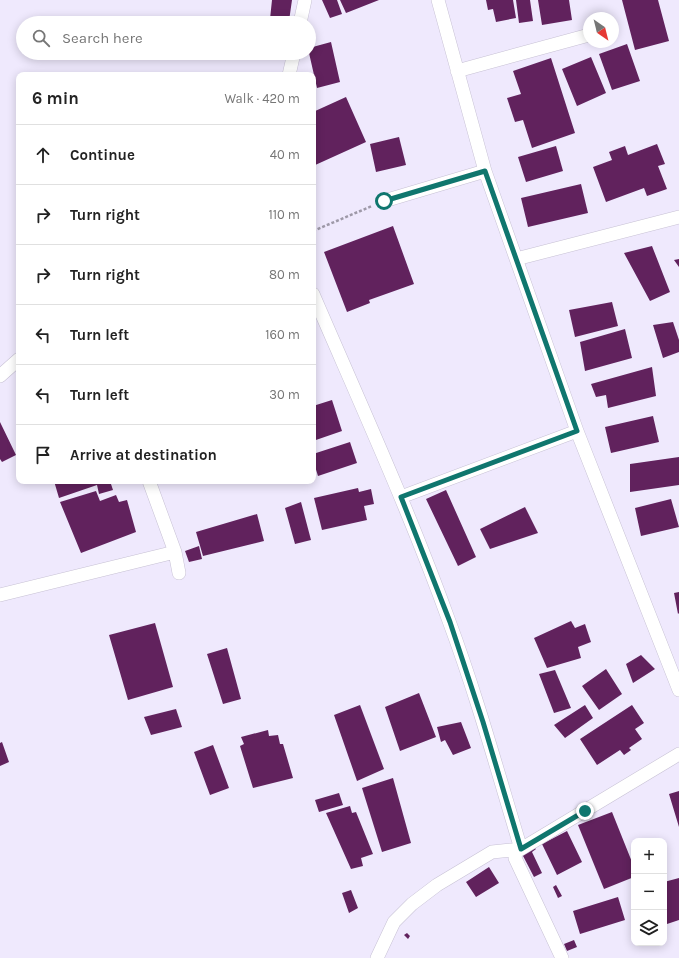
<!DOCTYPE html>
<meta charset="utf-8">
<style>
:root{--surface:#fff;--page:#f2f2f2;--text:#222;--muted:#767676;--line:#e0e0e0}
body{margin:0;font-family:Karla,sans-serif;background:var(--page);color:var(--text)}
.controls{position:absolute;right:12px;bottom:12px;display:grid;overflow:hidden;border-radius:8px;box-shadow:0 2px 10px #0003}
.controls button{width:36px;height:36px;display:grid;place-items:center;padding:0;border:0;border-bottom:1px solid var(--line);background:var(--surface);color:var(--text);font:20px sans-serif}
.compass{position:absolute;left:583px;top:12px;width:36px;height:36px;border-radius:50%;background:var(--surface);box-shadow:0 2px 10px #0003;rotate:145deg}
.stop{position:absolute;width:12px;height:12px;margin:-9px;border:3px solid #0f766e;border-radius:50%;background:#fff}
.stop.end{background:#0f766e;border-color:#fff;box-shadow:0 1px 4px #0008}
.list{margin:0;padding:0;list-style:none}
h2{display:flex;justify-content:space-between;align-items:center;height:52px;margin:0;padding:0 16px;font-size:17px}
h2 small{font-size:13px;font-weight:400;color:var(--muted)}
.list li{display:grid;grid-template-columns:26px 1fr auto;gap:12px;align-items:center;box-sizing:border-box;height:60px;padding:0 16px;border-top:1px solid var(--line)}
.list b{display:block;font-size:15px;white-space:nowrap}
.list em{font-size:13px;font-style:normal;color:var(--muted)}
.icon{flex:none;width:22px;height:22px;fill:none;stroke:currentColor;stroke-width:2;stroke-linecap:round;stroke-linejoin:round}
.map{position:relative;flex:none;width:679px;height:958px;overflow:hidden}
.search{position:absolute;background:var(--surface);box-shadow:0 2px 10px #0003;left:16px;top:16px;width:300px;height:44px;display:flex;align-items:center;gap:10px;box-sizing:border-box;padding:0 14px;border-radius:22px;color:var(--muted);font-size:15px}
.panel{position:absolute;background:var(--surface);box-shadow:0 2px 10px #0003;left:16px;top:72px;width:300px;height:412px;border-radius:8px}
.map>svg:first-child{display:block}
</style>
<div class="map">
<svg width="679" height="958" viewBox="0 0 679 958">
<rect width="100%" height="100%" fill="#efe9fd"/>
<path fill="#61225d" d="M272,0H292L289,21L270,19Z
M322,0H337L342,14L330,18Z
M340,0H379L346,13Z
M486,0H513L516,18L496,22L493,9L488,10Z
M516,0H530L533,21L519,23Z
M538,0H569L572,20L542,25Z
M622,0H658L669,41L635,50Z
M331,42L340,82L317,88L309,53V48Z
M627,44L640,81L612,90L599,54Z
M591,57L606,93L577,106L562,69Z
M551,58L575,133L532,148L523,120L515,122L507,98L521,94L513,71Z
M346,97L366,142L313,166V112Z
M399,137L406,165L376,172L370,144Z
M657,144L665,164L658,166L667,189L647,196L644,188L606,202L593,167L612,160L609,152L625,146L628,155Z
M556,146L563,171L526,182L518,157Z
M581,184L588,213L528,227L521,198Z
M393,226L414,284L369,300L370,303L347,312L324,252Z
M652,246L670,292L650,301L624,253Z
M679,259V267L674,260Z
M612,302L618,326L575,337L569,310Z
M673,322L679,340V352L663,358L653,325Z
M625,329L632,358L585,371L580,342Z
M652,367L656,396L608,408L606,395L596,397L591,384Z
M332,400L342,431L313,441V406Z
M653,416L659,442L611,453L605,427Z
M0,422L16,455L2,462L0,459Z
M350,442L357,463L318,476L313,460V454Z
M679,457V485L630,492V464Z
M54,481H110L113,490L99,494L97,485L59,498Z
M358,488L359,492L371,489L374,504L364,506L367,520L322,530L314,498Z
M446,490L476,557L458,566L426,499Z
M96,491L100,501L116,495L119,502L127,500L136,532L81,553L60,502Z
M671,499L679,527L641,536L635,508Z
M301,502L311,540L295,544L285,508Z
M525,507L538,533L490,549L480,529Z
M257,514L264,541L203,556L196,532Z
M199,546L202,559L189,562L185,551Z
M679,592V613L678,614L674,593Z
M571,621L575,628L585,624L591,642L578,647L581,658L547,668L534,638Z
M155,623L173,687L128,700L109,635Z
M227,648L241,699L223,704L207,654Z
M641,655L655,669L633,683L626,664Z
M606,669L622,694L599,710L582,686Z
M555,670L571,708L554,713L539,674Z
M419,693L436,737L400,751L385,707Z
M360,705L384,769L357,781L334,715Z
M585,705L593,718L565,738L554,725Z
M632,705L644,723L635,729L642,739L629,748L631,750L624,755L620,750L597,765L580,739Z
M176,709L182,727L151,735L144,717Z
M461,722L471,748L453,755L445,740L441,742L437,727Z
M268,730L269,736L278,735L280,744H283L293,778L253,788L240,746L244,744L241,737Z
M2,742L9,762L0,766V743Z
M213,745L229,788L210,795L194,752Z
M393,778L411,843L382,852L362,788Z
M679,791V827L669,794Z
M339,793L343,805L319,812L315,800Z
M350,806L352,813L356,812L373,854L361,858L363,866L351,869L326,813Z
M612,812L634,867V877L604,889L578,825Z
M567,831L582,862L557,875L542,844Z
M532,845L536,849L532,852L542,873L534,877L522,854Z
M489,867L499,883L476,897L466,882Z
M679,878V920L664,925V882Z
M556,885L562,896L558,898L553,887Z
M351,890L358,908L349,913L342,893Z
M618,897L625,920L580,934L573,911Z
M407,933L410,936L408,939L404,935Z
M574,940L577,947L567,951L564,944Z"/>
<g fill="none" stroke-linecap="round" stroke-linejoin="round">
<g stroke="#c7c1d4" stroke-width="14">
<path id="minor" d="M438,0L485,171L577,431L679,690
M300,23L305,0
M457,71L589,35
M289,75L294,53
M384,201L485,171
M516,259L679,217
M313,294C360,403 409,510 449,621C477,696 498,773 521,849L516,852L515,858L562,958
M0,376L19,359
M149,481L175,552L179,573
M401,497L577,431
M0,595L175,552
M377,958L394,922L412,904L437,885L492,852L521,849L679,754"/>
</g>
<path stroke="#9e99a8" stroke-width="2.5" stroke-dasharray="3 2" stroke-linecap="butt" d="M313,231L372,206"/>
<use href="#minor" stroke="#fff" stroke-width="13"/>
</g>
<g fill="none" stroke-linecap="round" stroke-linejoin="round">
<path stroke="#0f766e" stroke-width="5" d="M384,201L485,171L577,431L401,497L450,622L483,722L521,849L585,811"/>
</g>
</svg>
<div class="controls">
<button>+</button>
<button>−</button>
<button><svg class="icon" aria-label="layers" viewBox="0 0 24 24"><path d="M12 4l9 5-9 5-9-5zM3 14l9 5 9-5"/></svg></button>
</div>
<svg class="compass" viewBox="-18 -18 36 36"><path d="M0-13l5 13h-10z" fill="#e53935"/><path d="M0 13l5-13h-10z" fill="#767676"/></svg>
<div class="stop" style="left:384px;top:201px"></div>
<div class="stop end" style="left:585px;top:811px"></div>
<div class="search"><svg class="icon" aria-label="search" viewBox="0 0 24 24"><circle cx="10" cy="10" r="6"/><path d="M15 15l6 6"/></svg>Search here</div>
<section class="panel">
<h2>6 min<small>Walk · 420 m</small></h2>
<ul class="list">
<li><svg class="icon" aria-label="ahead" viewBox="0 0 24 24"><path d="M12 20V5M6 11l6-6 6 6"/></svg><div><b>Continue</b></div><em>40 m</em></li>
<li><svg class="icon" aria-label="right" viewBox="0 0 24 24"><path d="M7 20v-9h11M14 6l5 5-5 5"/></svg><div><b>Turn right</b></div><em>110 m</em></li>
<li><svg class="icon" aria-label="right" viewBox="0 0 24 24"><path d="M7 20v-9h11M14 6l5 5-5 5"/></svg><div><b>Turn right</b></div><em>80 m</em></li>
<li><svg class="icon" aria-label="left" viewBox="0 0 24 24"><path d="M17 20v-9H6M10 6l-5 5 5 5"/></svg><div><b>Turn left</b></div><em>160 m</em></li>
<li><svg class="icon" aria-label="left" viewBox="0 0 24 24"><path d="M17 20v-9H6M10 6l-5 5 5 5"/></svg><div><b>Turn left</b></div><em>30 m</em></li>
<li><svg class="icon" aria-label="arrive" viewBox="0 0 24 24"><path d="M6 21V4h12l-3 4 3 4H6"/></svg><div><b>Arrive at destination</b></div></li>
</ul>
</section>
</div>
